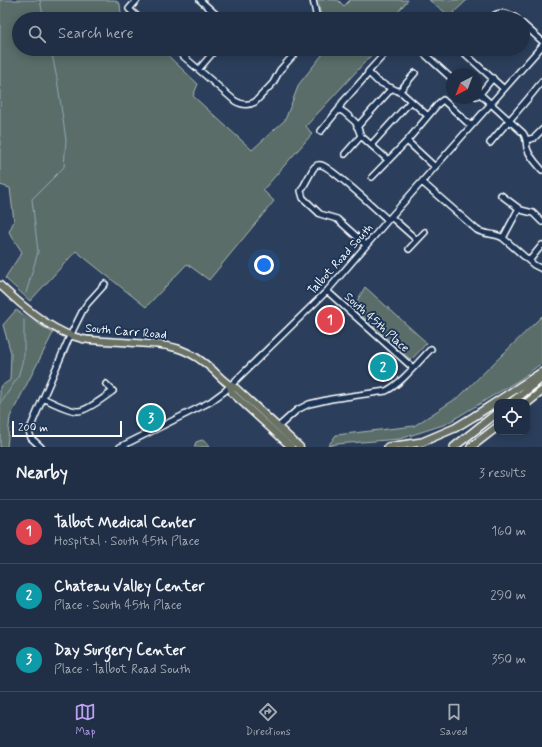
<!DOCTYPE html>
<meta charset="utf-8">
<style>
:root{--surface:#202f45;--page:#28374c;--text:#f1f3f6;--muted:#a2a9b3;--line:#3d4a5e;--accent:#bca0f2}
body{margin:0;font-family:Mynerve,sans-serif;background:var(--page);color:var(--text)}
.controls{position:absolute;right:12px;bottom:12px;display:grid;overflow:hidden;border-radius:8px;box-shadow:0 2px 10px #0003}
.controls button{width:36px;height:36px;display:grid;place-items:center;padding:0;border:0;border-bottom:1px solid var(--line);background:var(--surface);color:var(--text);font:20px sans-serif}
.compass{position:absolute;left:446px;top:68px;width:36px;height:36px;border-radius:50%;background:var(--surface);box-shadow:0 2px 10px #0003;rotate:222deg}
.scale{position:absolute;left:12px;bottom:10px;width:110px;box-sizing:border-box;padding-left:4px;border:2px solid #fff;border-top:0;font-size:11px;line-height:14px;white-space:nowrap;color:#fff;-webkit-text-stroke:3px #1d3557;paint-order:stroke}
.you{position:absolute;left:264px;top:265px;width:14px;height:14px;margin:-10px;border:3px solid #fff;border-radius:50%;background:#1a73e8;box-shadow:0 0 0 6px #1a73e833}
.badge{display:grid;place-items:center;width:26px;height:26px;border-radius:50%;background:var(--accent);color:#fff;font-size:13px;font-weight:700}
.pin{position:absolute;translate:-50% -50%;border:2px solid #fff;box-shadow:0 1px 4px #0006}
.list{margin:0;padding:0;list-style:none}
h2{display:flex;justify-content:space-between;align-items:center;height:52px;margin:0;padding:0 16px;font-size:17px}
h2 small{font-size:13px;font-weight:400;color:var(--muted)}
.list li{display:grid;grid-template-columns:26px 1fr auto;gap:12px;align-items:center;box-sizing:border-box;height:64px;padding:0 16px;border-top:1px solid var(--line)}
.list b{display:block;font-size:15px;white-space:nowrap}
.list p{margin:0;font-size:13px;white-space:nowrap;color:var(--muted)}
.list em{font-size:13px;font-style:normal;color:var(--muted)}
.icon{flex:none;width:22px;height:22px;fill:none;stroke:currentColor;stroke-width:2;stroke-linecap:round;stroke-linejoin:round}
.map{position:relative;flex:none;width:542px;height:447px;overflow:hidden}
.search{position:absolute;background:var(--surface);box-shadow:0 2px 10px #0003;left:12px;right:12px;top:12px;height:44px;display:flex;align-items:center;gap:10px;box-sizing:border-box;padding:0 14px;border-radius:22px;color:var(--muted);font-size:15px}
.sheet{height:244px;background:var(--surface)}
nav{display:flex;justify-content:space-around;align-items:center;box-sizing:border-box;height:56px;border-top:1px solid var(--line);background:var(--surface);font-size:11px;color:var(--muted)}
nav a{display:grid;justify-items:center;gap:2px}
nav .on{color:var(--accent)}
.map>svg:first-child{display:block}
</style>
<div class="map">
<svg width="542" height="447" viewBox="0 0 542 447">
<rect width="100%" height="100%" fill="#2b3f5c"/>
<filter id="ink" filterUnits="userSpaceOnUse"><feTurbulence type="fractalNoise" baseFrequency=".025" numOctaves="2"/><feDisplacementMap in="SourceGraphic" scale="8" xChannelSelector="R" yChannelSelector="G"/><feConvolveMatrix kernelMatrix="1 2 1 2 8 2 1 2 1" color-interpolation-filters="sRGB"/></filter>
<g filter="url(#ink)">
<path fill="#5a6d68" stroke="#acb6b4" d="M0,0H115L120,4L121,13L128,19H19V49H161L198,84L193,96L252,150L285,120L299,84L326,50V49H377L306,126L312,134L263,190L274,201L209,280L187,264L146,307L76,251L30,301L5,278L22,252L9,232L14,221L10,188L0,185Z
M316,0H338L344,6L350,0H408L392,19H321L319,4Z
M429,0H467L450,16Z
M365,287L427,343L411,360L353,308Z
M16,310L53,333L10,417L7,447H0V387L10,380L11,353L3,325Z
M542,316V363L519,380L446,424L400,439L336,444L328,446L336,435L414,426L460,396Z
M202,440L207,443L209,447H194L196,442Z"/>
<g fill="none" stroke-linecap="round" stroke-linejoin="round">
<path stroke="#8fa9b9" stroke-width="1" d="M40,0L44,19
M26,293L38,252L32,199L64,167L66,140L57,79L51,49
M0,406L1,403L18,377L24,356V320"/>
<g stroke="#fff" stroke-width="8">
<path id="minor" d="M137,0L129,9L140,19
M200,0L221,19
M313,0L317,19
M490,19C498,10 508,12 517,19
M523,24L542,41
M175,49L235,101C242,105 248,106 255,102L273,83L280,70L299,49
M419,49L452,79
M460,49L504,89
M199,69L216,49
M368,72L377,81L383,84L402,93L428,116
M399,92L415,73
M480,94L523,133C527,138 526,143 527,148C529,156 537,164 542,170
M476,96L480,94L493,78
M339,109L345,113L353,120L356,123L361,136L388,160
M357,127L392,88
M321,131L339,109L342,103L367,75L368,72L389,49
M526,140L534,138L542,130
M407,141L435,167
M490,143C507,122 526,103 542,81
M371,145L411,101
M345,154L361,136
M372,177L407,141L439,103L443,100L471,126
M422,182L477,230C485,235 495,233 503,238L534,265L542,269
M501,195L521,210L533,213L542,222
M391,217L417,240
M503,238L519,208
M366,245L337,219L320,214L303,198L301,191L313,169C315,166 317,164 321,165C330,166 378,211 388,220
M409,249L425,232
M529,261L542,245
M327,291L413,368
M43,398C51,402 70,411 78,411C87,411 105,397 113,391L106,384
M278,427L297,410L309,404L331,399L386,391C402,383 418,362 431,349
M41,447L31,438L29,431L43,398L70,336L83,310L87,304L105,284
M120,447L210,402L225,391L327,291L388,220L542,46"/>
</g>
<g stroke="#fff" stroke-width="9">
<path id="major" d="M0,285C22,306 53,333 83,339C96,341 109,341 122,342C142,344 164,343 182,350C193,354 204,362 213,370C220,377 227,385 236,388L300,447
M230,386L232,393L291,447"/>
</g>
<g stroke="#fff" stroke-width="10">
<path id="highway" d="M512,402L542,378
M527,403L542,391
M388,447L422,442L455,428L473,417L542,372
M454,447L497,413
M471,447L497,427"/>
</g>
<use href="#minor" stroke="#1d3557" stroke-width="5"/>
<use href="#major" stroke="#6a7266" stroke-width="6"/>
<use href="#highway" stroke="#6a7266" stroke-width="7"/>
</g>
</g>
<g text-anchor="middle" stroke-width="4" stroke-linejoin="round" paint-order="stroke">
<g font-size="12" fill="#fff" stroke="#1d3557">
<text transform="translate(340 259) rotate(-48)" y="4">Talbot Road South</text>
<text transform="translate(377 322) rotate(42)" y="4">South 45th Place</text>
<text transform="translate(126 331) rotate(5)" y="4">South Carr Road</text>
</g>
</g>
</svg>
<div class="controls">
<button><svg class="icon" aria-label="locate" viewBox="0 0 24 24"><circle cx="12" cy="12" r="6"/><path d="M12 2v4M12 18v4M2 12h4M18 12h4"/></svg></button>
</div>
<svg class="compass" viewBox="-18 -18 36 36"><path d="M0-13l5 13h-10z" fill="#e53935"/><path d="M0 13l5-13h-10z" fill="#a2a9b3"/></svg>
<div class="scale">200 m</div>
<div class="you"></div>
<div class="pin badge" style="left:330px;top:320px;background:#e0444e">1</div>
<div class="pin badge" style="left:383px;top:367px;background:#0f9aa8">2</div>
<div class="pin badge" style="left:151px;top:418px;background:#0f9aa8">3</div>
<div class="search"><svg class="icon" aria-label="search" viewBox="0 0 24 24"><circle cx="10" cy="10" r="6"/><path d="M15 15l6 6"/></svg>Search here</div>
</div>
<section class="sheet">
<h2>Nearby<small>3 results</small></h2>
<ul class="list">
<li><span class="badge" style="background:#e0444e">1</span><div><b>Talbot Medical Center</b><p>Hospital · South 45th Place</p></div><em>160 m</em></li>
<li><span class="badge" style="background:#0f9aa8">2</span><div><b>Chateau Valley Center</b><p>Place · South 45th Place</p></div><em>290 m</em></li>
<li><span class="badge" style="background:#0f9aa8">3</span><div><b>Day Surgery Center</b><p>Place · Talbot Road South</p></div><em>350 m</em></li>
</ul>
</section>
<nav>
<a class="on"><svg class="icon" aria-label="map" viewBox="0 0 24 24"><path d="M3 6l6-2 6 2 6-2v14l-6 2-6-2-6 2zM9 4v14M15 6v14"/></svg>Map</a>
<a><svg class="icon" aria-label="directions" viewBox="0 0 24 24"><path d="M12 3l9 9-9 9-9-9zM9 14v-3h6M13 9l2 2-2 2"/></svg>Directions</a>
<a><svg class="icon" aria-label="saved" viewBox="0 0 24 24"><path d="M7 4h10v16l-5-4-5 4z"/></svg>Saved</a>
</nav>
